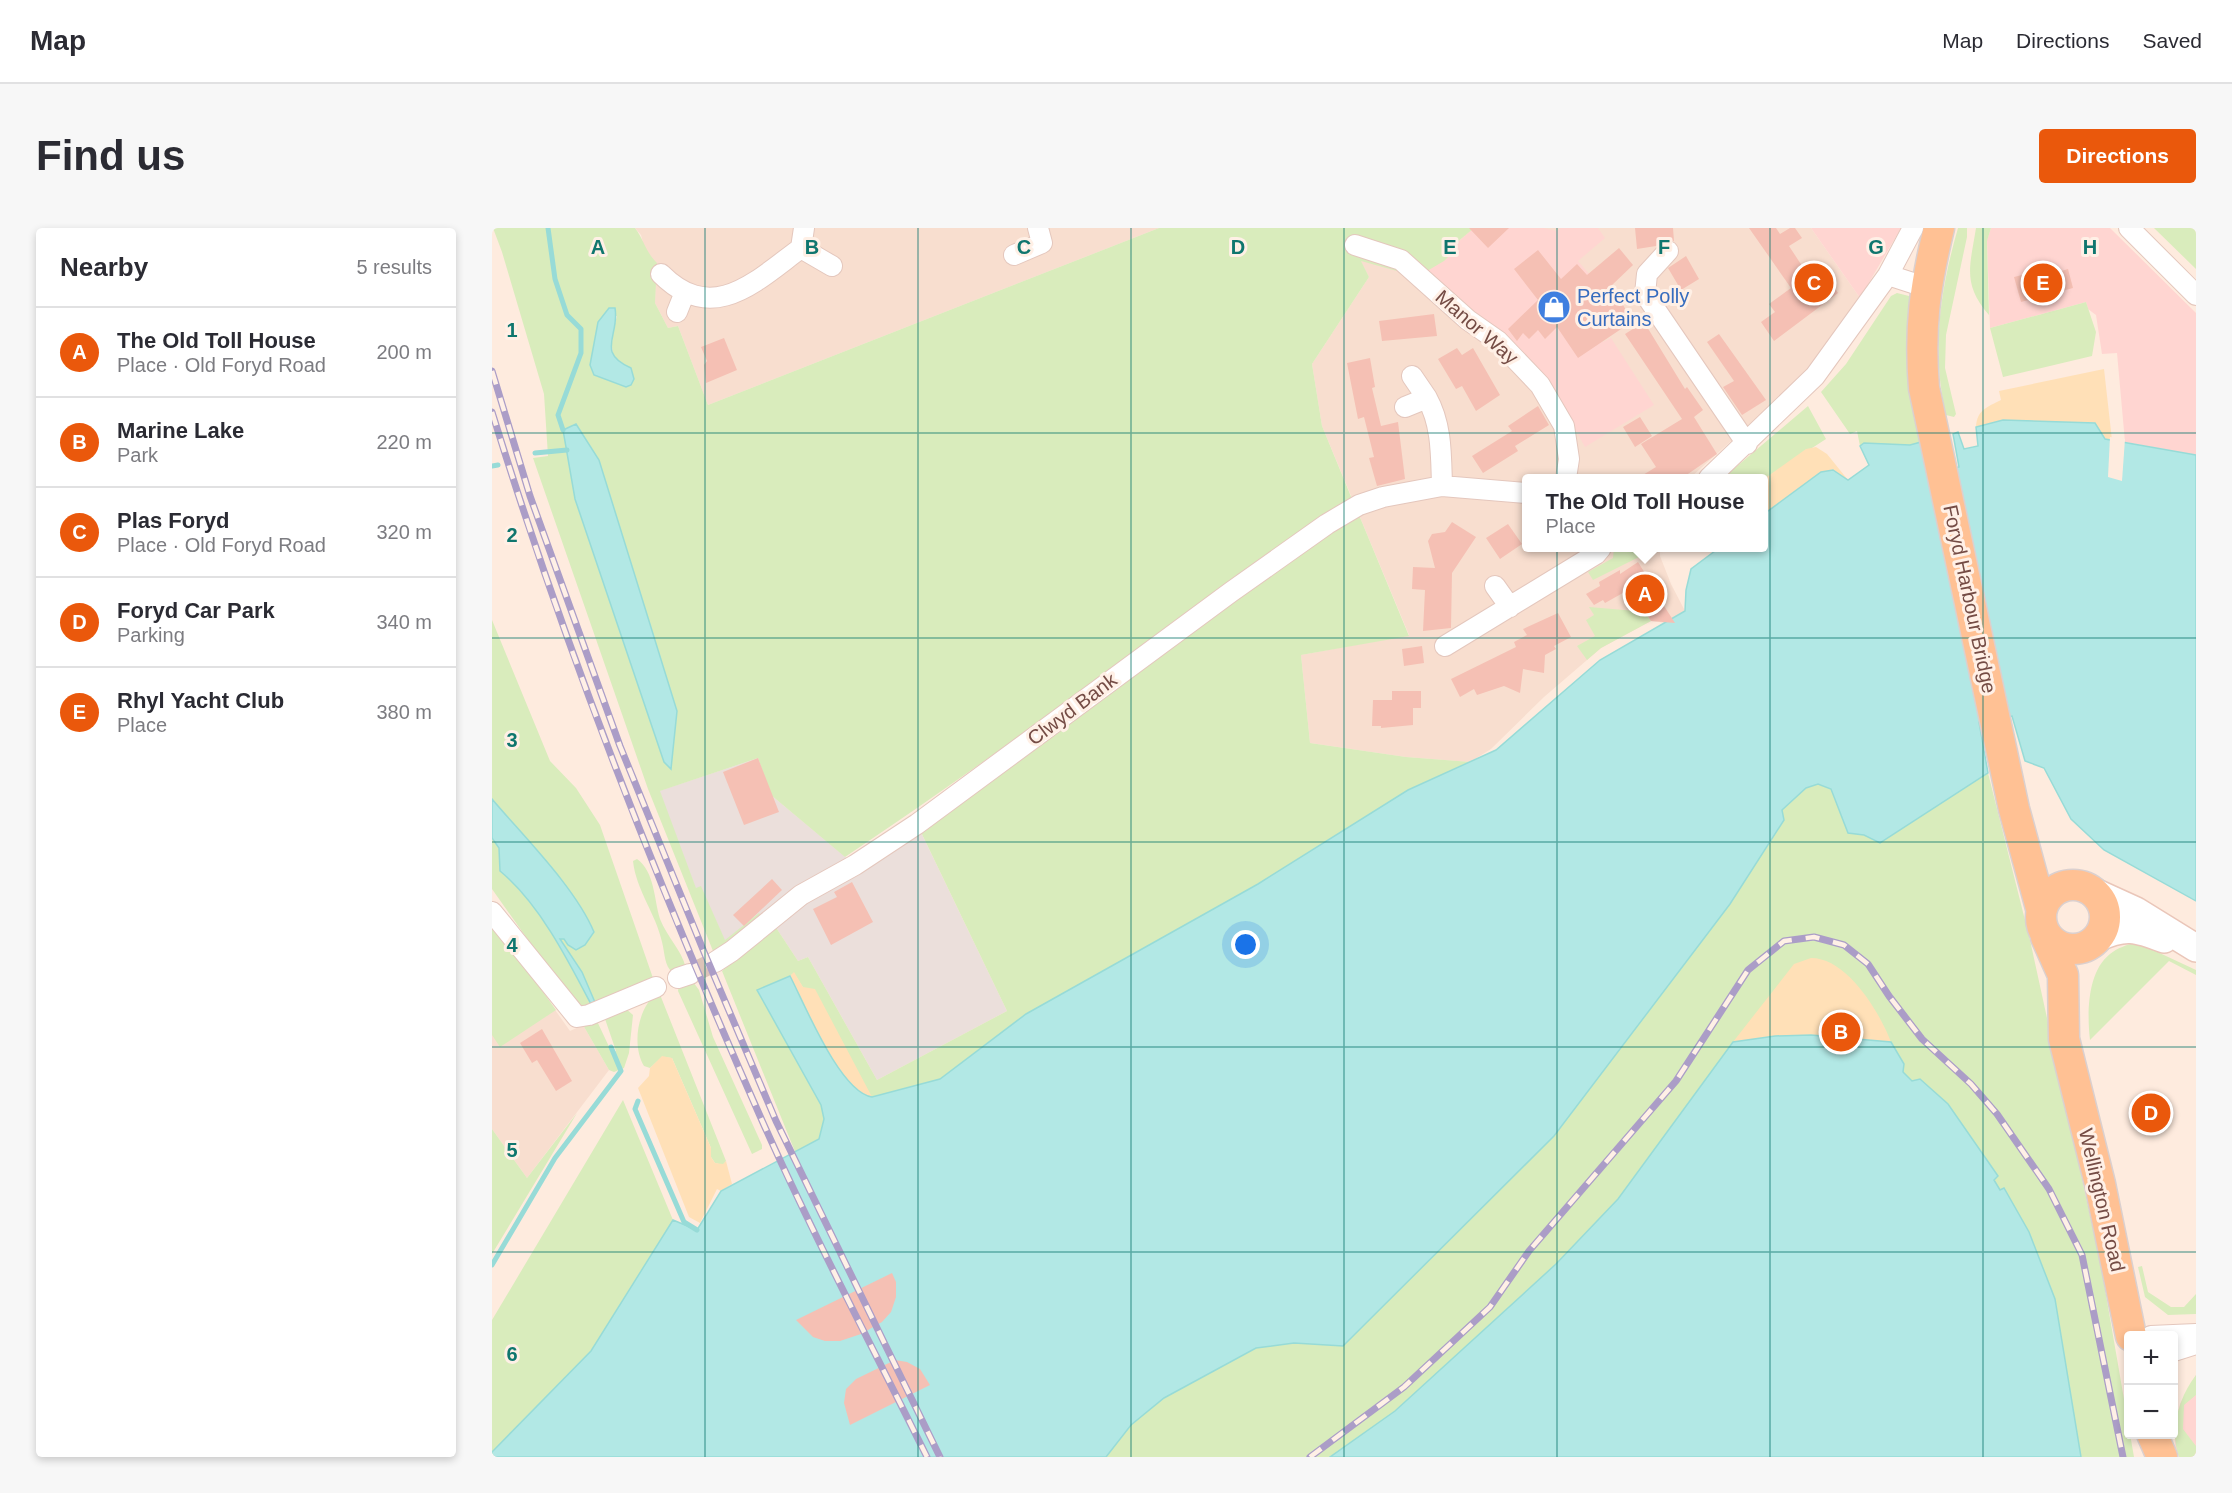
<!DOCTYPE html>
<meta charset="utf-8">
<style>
:root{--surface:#fff;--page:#f7f7f7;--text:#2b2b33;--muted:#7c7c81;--line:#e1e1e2;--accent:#ea580c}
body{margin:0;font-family:Arial,sans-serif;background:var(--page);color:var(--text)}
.controls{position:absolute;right:18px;bottom:18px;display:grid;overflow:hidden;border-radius:6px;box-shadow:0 3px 9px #0003}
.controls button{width:54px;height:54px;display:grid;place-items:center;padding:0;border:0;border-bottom:2px solid var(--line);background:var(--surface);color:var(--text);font:30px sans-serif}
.you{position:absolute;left:754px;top:717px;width:21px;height:21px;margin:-15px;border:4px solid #fff;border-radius:50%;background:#1a73e8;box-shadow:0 0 0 9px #1a73e833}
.badge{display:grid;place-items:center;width:39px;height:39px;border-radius:50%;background:var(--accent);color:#fff;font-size:20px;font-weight:700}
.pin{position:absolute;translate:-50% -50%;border:3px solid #fff;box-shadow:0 2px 6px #0006}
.popup{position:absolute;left:1030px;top:246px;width:246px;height:78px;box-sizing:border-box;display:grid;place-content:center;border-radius:6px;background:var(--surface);filter:drop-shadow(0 2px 4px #0005);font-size:20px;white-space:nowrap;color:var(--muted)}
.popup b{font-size:22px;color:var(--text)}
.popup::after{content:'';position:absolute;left:50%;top:100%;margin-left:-12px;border:12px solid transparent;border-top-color:var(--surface)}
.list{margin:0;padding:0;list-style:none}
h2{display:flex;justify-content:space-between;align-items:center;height:78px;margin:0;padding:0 24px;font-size:26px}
h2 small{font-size:20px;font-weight:400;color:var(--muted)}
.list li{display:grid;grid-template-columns:39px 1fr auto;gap:18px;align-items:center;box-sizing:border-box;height:90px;padding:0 24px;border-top:2px solid var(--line)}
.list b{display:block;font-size:22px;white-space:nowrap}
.list p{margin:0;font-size:20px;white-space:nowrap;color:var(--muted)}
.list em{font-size:20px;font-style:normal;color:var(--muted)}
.map{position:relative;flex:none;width:1704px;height:1229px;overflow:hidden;border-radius:6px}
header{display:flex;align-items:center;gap:36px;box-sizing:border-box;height:84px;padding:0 30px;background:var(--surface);border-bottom:2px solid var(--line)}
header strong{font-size:28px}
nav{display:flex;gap:33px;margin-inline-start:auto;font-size:21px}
.intro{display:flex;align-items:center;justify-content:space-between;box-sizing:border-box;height:144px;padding:0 36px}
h1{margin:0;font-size:42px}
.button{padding:15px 27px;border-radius:6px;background:var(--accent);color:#fff;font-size:21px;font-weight:700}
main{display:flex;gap:36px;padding:0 36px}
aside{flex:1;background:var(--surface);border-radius:6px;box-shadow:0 3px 9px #0003}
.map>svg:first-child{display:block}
</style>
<header>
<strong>Map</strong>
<nav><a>Map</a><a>Directions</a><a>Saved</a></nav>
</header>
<div class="intro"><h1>Find us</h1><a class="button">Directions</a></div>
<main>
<aside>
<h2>Nearby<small>5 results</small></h2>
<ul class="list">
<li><span class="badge">A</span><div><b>The Old Toll House</b><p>Place · Old Foryd Road</p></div><em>200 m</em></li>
<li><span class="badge">B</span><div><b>Marine Lake</b><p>Park</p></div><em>220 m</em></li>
<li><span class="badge">C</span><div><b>Plas Foryd</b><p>Place · Old Foryd Road</p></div><em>320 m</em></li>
<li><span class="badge">D</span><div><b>Foryd Car Park</b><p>Parking</p></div><em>340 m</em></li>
<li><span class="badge">E</span><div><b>Rhyl Yacht Club</b><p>Place</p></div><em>380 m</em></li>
</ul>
</aside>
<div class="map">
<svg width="1704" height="1229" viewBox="0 0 1704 1229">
<rect width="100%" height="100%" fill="#feebde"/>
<path fill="#f8decf" d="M143,0H667L216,177L186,98L176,100L163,75L164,35L153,23L149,7Z
M851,0H1319L1368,70L1312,147L1198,250H1034V320H1168V328L1179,356L1193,383L1174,395L1159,393L1109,420L1052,469L999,521L978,534L914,529L818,515L809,427L917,407L830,198L820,136L877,49Z
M0,693L78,803L91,797L117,842L35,950L0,901Z"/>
<path fill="#ffd5d1" d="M982,0H1052L1064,3L1069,0H1106L1113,10L1086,33L1109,60L1086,81L1111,114L1119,110L1162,177L1093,219L1067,172L1026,122L935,43Z
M1319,0H1409L1368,70Z
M1499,0H1618L1704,85V227L1633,214L1625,125L1610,126L1604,87L1596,81L1594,74L1498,100L1495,12Z
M1704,1147V1229H1687L1683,1218L1685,1189L1688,1176Z"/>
<path fill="#ebdfdb" d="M266,530L279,567L363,637L425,596L515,783L385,852L316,729L306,733L283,698L267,686L233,713L209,659L204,661L167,563Z"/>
<path fill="#d9ecbc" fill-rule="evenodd" d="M1,0H143C152,12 153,23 165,35L163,75L176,100L186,98L216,177L667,0H982L965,14V20L952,33L935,43L929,40L905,43L869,33L877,49L820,136L830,198L860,271C690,388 525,514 353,629L279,567L266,530L168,563L204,660L209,658L233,712L267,685L271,690L223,728L156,561L41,230L56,228L52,166L10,24ZM125,88C121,103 116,121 125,134L130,136L134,159L102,147L106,94Z
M1466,0H1475V9L1454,107L1453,140L1464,186L1462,189L1454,187C1439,122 1448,63 1466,0Z
M1484,0H1499L1495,13L1497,87C1470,56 1478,38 1484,0Z
M1662,0H1704V41Z
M1405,65L1417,68L1418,73C1410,140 1428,205 1440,270L1194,362L1227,320H1272V286L1341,242L1356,252L1377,237L1368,218L1365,203L1358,206L1329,164L1354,136L1399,68Z
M1594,74L1604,104L1600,128L1511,149L1498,100Z
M1316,178L1334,211L1272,251L1231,250Z
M867,287L917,408L809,427L818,515L914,529L979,534L1004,522L1108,432L1129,464L310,941L230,743L283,698L306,733L316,729L385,852L515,783L427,600L789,336ZM302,745L379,869L347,843L298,748Z
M1122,320H1153L1151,327L1101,352L1096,344L1121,330Z
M1097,379L1144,383L1151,382L1159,393L1109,420L1095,432L1085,418L1103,408L1094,392L1102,387Z
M0,392L58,533L84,560L108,597L162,753L105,779L90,744L68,711H73L76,717L56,637L0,571Z
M1317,539L1496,545L1538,712L1609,1038L1642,1229H525L1289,582L1314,560Z
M0,610L7,620L8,643C48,676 77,734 101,780L92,785L58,743L0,661Z
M145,631C163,644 162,672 168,691C175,709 189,721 194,740L181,745C172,738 173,725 170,714C164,686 144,662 141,633Z
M0,693L64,782L8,819L0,807Z
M1644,714L1704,742V747L1677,733L1598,812C1595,786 1595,744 1618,726C1625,720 1635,717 1644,714Z
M199,751L207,762L221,809L270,917V921L260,926L186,763L187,756Z
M167,764L234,933L231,937L223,935L219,929V920L180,830L170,829L158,840L152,838C139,817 146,777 167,764Z
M133,780L141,787L137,825L132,840L122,844L117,842L91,797L104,791L120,825L124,823L112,788Z
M131,872L181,992L205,1002L225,1019L0,1229V1092Z
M85,885L0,1026V901L35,950Z
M1650,1038L1656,1064L1679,1079H1692L1704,1066V1086L1676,1087L1653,1069L1646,1039Z
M1704,1147V1167L1692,1177L1691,1201L1704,1218V1229H1687C1677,1202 1687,1169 1704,1147Z"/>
<path fill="#ffe0b7" d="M1612,141L1620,212L1511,192L1484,199C1485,182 1495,179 1509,172L1507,163Z
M1324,219L1335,226L1356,252L1342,242L1329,244L1272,286V251L1314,221Z
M1319,730C1355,730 1387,783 1399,814C1345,809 1295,806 1241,814L1302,736Z
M302,744L311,759L323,761L380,869C348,864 313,777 298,748Z
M170,828L180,830L219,920V929L223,935L231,936L234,933L240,956L229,963L225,961L208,995L197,989L146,860L157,848L158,840Z"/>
<path fill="#b2e8e5" stroke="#97dbd7" stroke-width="1.5" d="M117,80H123C128,108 103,124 139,140L142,151L139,157L134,159L102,147L98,137L106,94Z
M1511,192L1603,195L1613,211L1704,227V673L1612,622L1579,591L1552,540L1533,533L1520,488L1487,494L1496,545L1388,615L1372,607L1356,605L1339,561L1326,556L1314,560L1290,582L1292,592L1238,676L1062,908L851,1118L802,1115L764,1120L672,1170L639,1197L614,1229H0V1224L99,1123L181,992L205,1002L229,963L327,911L332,891L329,877L265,762L298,748C313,777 348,864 380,869L448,851L534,786L766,656L916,562L1004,522L1108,432L1193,383L1194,362L1199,341L1227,320H1272V286L1329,244L1341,242L1356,252L1377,237L1368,218L1372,215L1418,217L1429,214L1436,246L1467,239L1461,206L1466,204L1472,221L1486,218L1484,199Z
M84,196L107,232L185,483L179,541L172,534L83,271L71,202Z
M0,571C32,609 83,659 102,704L93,717L84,722L76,717L72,711H68L90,744L105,779L101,780C77,734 48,676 8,643L7,620L0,610Z
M1319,807L1399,814L1412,836L1411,844L1420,853L1428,851L1456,876L1506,948L1502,952L1508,962L1512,960L1537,1004L1563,1071L1589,1229H838L903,1183L1064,1036L1126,971L1241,814L1283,808Z"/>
<path fill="#feebde" d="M1618,209L1633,211L1630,253L1616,249Z"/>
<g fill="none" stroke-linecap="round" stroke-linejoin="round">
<path stroke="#97dbd7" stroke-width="5" d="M56,0L63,51L75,87L89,101V125L66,187L71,202
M43,225L75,222
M0,238L6,237
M146,873L143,881L192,994L205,1002
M0,1037L63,930L129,843L119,819"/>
</g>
<path fill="#f5c0b4" d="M977,0H1017L996,20Z
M1143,0H1181L1182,13L1173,11L1164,18L1145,21Z
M1257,0H1284L1288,6L1298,0H1303L1310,10L1297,18L1318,50L1330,41L1346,65L1282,113L1269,94L1283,84L1277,76L1299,60Z
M1127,20L1141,37L1119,58L1141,93L1086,130L1065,99L1053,111L1046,102L1037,111L1031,105L1025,113L1016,101L1046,72L1022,41L1046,22L1069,51L1085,36L1095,47Z
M1194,28L1207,51L1189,62L1176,40Z
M1562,39L1563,45L1576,41L1581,60L1529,74L1522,49Z
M942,86L945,108L890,113L887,93Z
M1152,94L1193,161L1195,159L1211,182L1202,189L1225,226L1190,250H1146L1164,239L1149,216L1190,191L1133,106Z
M1227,106L1274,172L1250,187L1231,159L1242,153L1215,114Z
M232,110L245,142L214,155L212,137L215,133L209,119Z
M965,120L970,127L981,120L1008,167L984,183L970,158L964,161L946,131Z
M878,130L883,159L880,160L889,198L906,194L913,251L885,258L877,230L882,229L872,189L866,191L855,135Z
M1046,178L1057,197L1023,218L1026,223L991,245L980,228L1020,203L1016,198Z
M1148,189L1160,208L1143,219L1131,199Z
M960,294L984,309L960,345L959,400L931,403L933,362L920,361L921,339L943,340L936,313L940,306L953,304Z
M1016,296L1030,316L1008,331L994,310Z
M1146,334L1159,355L1158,356L1183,395L1159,393L1138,361L1113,375L1111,372L1102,377L1094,366L1108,358L1107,354L1128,342V346Z
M1066,385L1079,409L1062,418L1064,421L1053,427L1052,445L1031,441L1028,465L1012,458L985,467L982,461L968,469L959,451L1024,419L1022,414L1035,407L1031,401Z
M930,418L932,435L912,438L910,421Z
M900,463H929V480H921V497L889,500V498H880L881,472H900Z
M266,530L287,584L252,597L231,544Z
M280,651L290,662L252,698L241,687Z
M360,654L381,694L339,717L321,681L345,669L342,664Z
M50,801L80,853L64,863L45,832L40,835L28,815Z
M400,1045L404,1054V1069L399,1084L390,1094L369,1106L348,1113H333L321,1109L304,1092Z
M403,1132L415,1134L428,1141L438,1157L358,1197L352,1175L354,1161L364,1151Z"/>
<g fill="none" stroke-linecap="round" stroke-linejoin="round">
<path stroke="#dcc3b8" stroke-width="20" stroke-dasharray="20 10" stroke-linecap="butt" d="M198,746L223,734"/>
<g stroke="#e4c7bd" stroke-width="22">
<path id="street" d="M1637,0L1704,67
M863,17L909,32L976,92L1006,113L1048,157L1072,198L1077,231L1074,250
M309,20L340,38
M1176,23L1155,46L1153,66L1255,216
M522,27L550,15L546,0
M169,46C221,98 264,53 309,20L312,0
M1396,47L1433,59
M185,84L193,64
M920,148L935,170
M913,179L935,170C950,197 949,227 950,258
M1217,250L1323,148L1396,47L1421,0
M1003,358L1018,379
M953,418L1104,326L1109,320
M0,684L85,789L97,787L164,759
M223,734L240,723L309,667L363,637L425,596L739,364L835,296L867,277L891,269L950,258L1034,265
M186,750L198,746
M1659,1108L1704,1106
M1682,1123L1704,1116"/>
</g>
<g stroke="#eac6b9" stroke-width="30">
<path id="secondary" d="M1600,663L1644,683L1704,720
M1605,710C1633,697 1644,700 1672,711"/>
</g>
<g stroke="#dbd0cf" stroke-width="33">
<path id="primary" d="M1447,0C1433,58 1427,100 1432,160L1522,581L1549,680
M1549 689a32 32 0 1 1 64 0a32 32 0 1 1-64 0Z
M1554,709L1571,747L1572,811L1608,956L1639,1108
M1660,1206L1670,1229"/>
</g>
<use href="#street" stroke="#fff" stroke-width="20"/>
<use href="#secondary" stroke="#fff" stroke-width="27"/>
<use href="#primary" stroke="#ffc194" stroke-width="30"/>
<path stroke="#ab9dc7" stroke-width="1.5" d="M818,1229L912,1159L998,1079L1037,1023L1184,853L1256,742L1292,713L1322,709L1352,717L1376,736L1397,768L1430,811L1479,856L1505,886L1557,961L1590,1027L1631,1229"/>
<g stroke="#ab9dc7" stroke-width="7">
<path id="rail" d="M0,143L38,268L128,518L212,724L284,893L448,1229
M0,184C75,427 169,665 272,897C322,1009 380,1118 435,1229
M818,1229L912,1159L998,1079L1037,1023L1184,853L1256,742L1292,713L1322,709L1352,717L1376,736L1397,768L1430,811L1479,856L1505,886L1557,961L1590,1027L1631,1229"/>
</g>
<use href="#rail" stroke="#fff0e6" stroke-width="4.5" stroke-dasharray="14" stroke-linecap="butt"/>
</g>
<path fill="none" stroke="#0f766e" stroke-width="1.5" stroke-opacity="0.55" d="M213,0V1229M426,0V1229M639,0V1229M852,0V1229M1065,0V1229M1278,0V1229M1491,0V1229M0,205H1704M0,410H1704M0,614H1704M0,819H1704M0,1024H1704"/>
<defs>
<g id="shop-disc" transform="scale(1.725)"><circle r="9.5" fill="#3f7fe0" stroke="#fff0e6"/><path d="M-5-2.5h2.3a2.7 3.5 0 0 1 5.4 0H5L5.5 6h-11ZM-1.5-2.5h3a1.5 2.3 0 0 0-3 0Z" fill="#fff"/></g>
</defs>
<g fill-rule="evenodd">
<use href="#shop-disc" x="1062" y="79"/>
</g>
<g text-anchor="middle" stroke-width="6" stroke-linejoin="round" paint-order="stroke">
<g font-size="20" fill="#366cbe" stroke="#fff0e6" text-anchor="start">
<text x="1085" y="75">Perfect Polly<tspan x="1085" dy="23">Curtains</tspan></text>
</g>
<g font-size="20" fill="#754c45" stroke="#fff0e6">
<text transform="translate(985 99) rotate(41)" y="7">Manor Way</text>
<text transform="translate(1478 371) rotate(78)" y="7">Foryd Harbour Bridge</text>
<text transform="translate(580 481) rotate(-37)" y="7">Clwyd Bank</text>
<text transform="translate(1610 972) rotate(77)" y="7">Wellington Road</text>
</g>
</g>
<g font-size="20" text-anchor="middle" font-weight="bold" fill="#0f766e" stroke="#fff0e6" stroke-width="6" stroke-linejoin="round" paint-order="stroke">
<text x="106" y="26">A</text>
<text x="320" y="26">B</text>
<text x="532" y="26">C</text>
<text x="746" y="26">D</text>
<text x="958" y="26">E</text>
<text x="1172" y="26">F</text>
<text x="1384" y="26">G</text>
<text x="1598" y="26">H</text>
<text x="20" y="109">1</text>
<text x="20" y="314">2</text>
<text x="20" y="519">3</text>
<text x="20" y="724">4</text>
<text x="20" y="929">5</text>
<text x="20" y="1133">6</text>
</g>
</svg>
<div class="controls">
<button>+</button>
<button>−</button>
</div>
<div class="you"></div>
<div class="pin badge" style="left:1153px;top:366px">A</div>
<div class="popup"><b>The Old Toll House</b>Place</div>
<div class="pin badge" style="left:1349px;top:804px">B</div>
<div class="pin badge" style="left:1322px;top:55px">C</div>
<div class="pin badge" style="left:1659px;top:885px">D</div>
<div class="pin badge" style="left:1551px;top:55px">E</div>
</div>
</main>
